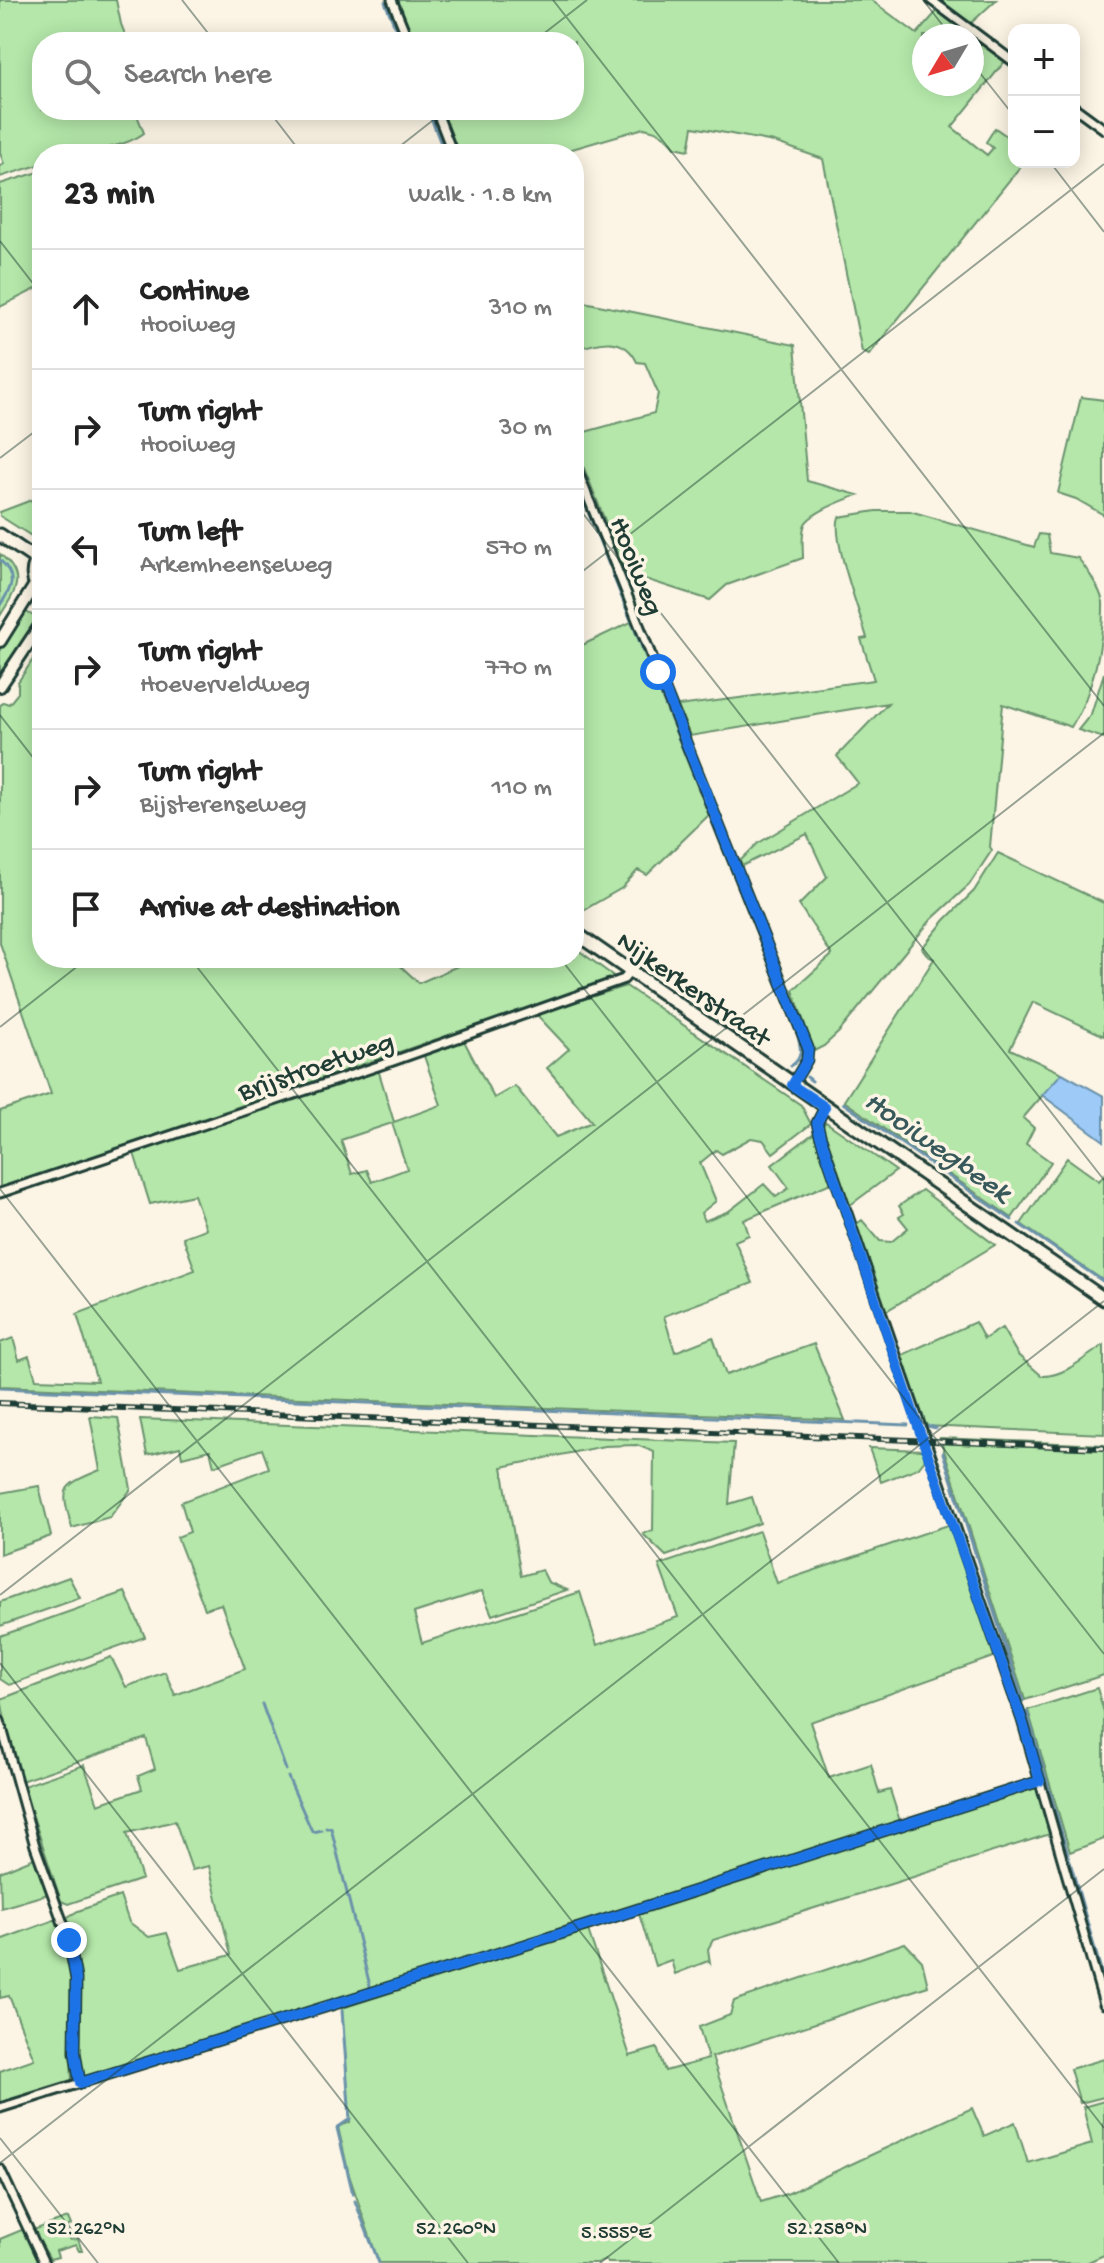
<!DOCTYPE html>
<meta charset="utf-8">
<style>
:root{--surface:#fff;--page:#f6f6f6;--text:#222;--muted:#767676;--line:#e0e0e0}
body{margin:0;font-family:"Gochi Hand",sans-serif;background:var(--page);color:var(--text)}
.controls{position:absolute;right:24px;top:24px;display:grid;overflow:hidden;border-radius:16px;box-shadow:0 4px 20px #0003}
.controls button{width:72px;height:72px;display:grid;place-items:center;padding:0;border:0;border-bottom:2px solid var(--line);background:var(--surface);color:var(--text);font:40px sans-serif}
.compass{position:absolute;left:912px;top:24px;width:72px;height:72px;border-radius:50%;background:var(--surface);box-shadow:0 4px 20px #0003;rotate:232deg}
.stop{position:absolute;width:24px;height:24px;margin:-18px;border:6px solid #1a73e8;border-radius:50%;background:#fff}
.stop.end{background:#1a73e8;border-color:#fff;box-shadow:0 2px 8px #0008}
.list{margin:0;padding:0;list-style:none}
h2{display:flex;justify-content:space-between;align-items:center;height:104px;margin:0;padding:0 32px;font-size:34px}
h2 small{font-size:26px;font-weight:400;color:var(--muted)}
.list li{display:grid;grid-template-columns:52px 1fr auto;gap:24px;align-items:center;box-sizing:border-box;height:120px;padding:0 32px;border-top:2px solid var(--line)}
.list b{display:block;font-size:30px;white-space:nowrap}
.list p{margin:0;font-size:26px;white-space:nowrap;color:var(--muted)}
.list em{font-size:26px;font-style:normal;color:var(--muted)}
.icon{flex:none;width:44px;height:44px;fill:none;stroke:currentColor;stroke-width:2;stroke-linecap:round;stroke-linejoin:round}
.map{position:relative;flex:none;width:1104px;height:2263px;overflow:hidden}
.search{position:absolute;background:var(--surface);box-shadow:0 4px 20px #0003;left:32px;top:32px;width:552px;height:88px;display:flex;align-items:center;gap:20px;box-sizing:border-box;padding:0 28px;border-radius:32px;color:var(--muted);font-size:30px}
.panel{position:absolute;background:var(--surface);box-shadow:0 4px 20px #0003;left:32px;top:144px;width:552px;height:824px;border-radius:32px}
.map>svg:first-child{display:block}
</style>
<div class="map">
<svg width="1104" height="2263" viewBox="0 0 1104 2263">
<rect width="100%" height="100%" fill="#fcf5e5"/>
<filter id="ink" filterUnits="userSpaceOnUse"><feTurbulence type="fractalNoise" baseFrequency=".0125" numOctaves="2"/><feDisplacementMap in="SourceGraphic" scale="16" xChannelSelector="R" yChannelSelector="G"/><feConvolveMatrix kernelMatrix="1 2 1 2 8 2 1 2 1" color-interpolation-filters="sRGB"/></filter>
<g filter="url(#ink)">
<path fill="#b4e7a9" stroke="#6a926e" stroke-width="2" fill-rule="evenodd" d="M0,0H116L121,24L128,42H42V110H135L144,133C120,151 71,154 42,154V164L0,177V166L4,164L0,153Z
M398,0H871L917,34L939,9L1006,60L952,127L987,155L993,148L986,142L995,128L1014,141V162H1024L869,355L862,352L823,159L774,142L693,127L689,150L675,147C666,135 659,131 644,128L555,154H459L442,110H574V42H415ZM924,36H972V84H924Z
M936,0H996L969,25Z
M42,171V286L0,307V184Z
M574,300L795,345L807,481L858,495C844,500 813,511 805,524C801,533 803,548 803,558L727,585L710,600L626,573L574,443V435L654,413L658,393L645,363L637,362C624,334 598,342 574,350Z
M1081,397L1104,400V515L1076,499L1058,493Z
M42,496V538L33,537L0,516V512Z
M876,511H910L1034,547L1039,534L1047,535L1050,553L1078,558C1088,571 1099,586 1103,602C1104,643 1093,693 1071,727L1003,704L990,847L992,850L969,885L931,920L839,1032L824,1046L814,1051L793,990L832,955L799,905L827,877L807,834L742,866L740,861L757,844L858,783L837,756L888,703L690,736L678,706L874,680L861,639L867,638C860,613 831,538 839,517Z
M0,554C27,577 16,590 0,616Z
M23,610L40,620L0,681V645Z
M633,621L710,814L647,875L638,870L622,888L575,915L574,649Z
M42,646V958H392L419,983L467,962L471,958H574V947L616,978L0,1188V1111L51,1094L0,943V706L3,702L9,704L18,693V682Z
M1104,673V738L1078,730L1091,714Z
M998,853L1104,903V1036L1033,1002L1010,1049L1062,1073L1023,1118L1034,1128L1026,1144L1051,1162L1012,1218L844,1101L934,959L928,956L922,948L945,920L974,891Z
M626,986L801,1105L811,1124L773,1153L763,1140L751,1138L722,1154L716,1150L700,1163L716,1201L701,1213L704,1221L729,1211L764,1184L776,1197L789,1188L772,1165L814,1133L831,1183L744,1220L749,1235L735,1241L753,1283L664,1316L675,1352L713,1337L726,1375L814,1344L845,1420L0,1386V1343L13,1338L19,1360L29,1356L36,1379L97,1381L77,1314L195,1270L183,1237L206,1229L194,1195L150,1204L134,1153L378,1069L394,1122L441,1105L423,1053L463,1039L494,1098L515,1086L556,1137L592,1122L547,1068L569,1049L536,1014ZM392,1123L407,1169L372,1182L367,1170L352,1174L341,1140Z
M826,1122L896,1171L849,1206L824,1132L822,1126Z
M1067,1158L1099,1181L1104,1175V1281L1021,1224Z
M922,1190L995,1245L886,1311L855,1225L862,1220L880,1241L891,1242L908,1228L899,1217L904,1214L899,1206Z
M975,1322L984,1339L1002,1328L1018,1355L1042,1376C1064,1377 1085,1357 1104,1345V1434L924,1426L900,1356Z
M90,1416L118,1418L131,1489L110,1517L72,1528C61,1487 59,1487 100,1470Z
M140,1419L734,1443L729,1504L752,1497L760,1523L666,1556L643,1534L653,1530L654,1452L637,1445L604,1446L502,1467L521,1576L542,1570L548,1582L567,1590L492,1615L482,1591L414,1613L422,1643L580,1592L597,1645L678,1617L659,1565L759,1531L777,1583L951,1524L996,1656L810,1722L829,1778L871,1764L879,1793L890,1790L900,1821L620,1912L84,2078C71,2055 83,2012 81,1986C79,1962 73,1940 66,1918L78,1911L120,1896L129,1922L149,1937L167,1933L180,1969L231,1955L209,1866L192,1870L175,1821L127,1833L142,1879L68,1904L61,1901L23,1786L84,1765L98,1804L142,1789L138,1776L155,1769L146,1738L21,1781L8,1737L1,1699L111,1657L126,1687L165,1672L175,1695L245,1669L221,1604L205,1609L177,1537L190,1532L181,1502L269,1468L262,1449L214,1466L210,1450L182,1457L180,1447L147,1455Z
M940,1438L1104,1445V1675L1025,1700Z
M869,1448L923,1450L925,1459L918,1468L881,1482Z
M39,1486L51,1536L0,1554V1493Z
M69,1577L80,1598L0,1626V1602Z
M125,1592L145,1637L9,1685L0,1679V1636Z
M1097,1688L1104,1712V1839L1070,1852L1028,1710Z
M1033,1787L1037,1789L1050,1834L713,1940L708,1949L710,1963L708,1961L675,1974L671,1960L655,1966L639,1914Z
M34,1858L48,1894L1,1908L0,1872Z
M57,1919L72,1981L70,2032L72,2081L0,2104V2071L34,2059L9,1996L0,1998V1940Z
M588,1930L630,2056L657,2048L665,2071L708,2059L699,2027L730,2015L734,2001L905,1943L922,1961L928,1986L712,2057L761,2202L789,2193L972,2108L984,2136L1015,2122L1028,2163L1092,2144L1083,2107L1104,2101V2255L1086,2263H608L606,2260L597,2263H379L349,2175L338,2127L350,2122L342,2008Z
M1104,2059V2097L1080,2103L1070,2069Z
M68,2218L71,2225L66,2227L70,2240L78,2239L82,2251H79L76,2245L56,2251L58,2257L50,2259L33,2230Z
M24,2229L39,2263H0V2239Z"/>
<path fill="#9ecaf8" stroke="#6b92aa" stroke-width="2" d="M1062,1073L1104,1096V1141L1042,1095Z"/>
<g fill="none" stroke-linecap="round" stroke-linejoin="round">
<path stroke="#6b92aa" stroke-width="3" d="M385,2L396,29
M428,110L445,154
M574,476L609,565
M0,560C17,576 13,587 0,605
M612,573L797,1033C801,1046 804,1058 791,1066
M807,1077L812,1081
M843,1103L1012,1220
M1019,1224L1104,1282
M0,1388L908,1425
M928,1426L936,1428
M943,1453L1023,1701
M262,1704L286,1770
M1027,1712L1104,1981
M288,1777L311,1829L313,1832L321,1830
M326,1828H331L371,1990
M342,2011L350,2119L337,2128L353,2194
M355,2201L379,2263"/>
<g stroke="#1f3d34" stroke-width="13">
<path id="street" d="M392,0L409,42
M931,0L1014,62
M1074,107L1104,129
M436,110L453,154
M574,462L808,1048L807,1060L792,1085
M825,1107L817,1123L820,1135L1022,1720L1104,2004
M0,1193L393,1061L624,979L636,964
M0,1721L35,1846L69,1940L76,1979L75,2052L80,2083
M0,2108L560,1934L1040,1781
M0,2169L44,2263"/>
</g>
<g stroke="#1f3d34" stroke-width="16">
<path id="secondary" d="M0,641L35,585
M0,686L42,623"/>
</g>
<g stroke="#1f3d34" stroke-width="17">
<path id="primary" d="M0,535L37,560
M41,556C29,568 32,582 42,594
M574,932L1104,1299"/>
</g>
<use href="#street" stroke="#fcf5e5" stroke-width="7"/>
<use href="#secondary" stroke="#fcf5e5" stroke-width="10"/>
<use href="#primary" stroke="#fcf5e5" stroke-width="11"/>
<g stroke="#1f3d34" stroke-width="6">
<path id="rail" d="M0,1403L1104,1448"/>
</g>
<use href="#rail" stroke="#fcf5e5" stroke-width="3" stroke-dasharray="9" stroke-linecap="butt"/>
</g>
</g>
<g fill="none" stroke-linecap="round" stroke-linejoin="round" filter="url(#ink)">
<path stroke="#1a73e8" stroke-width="10" d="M69,1940L76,1979L75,2052L80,2083L560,1934L1040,1781L1022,1720L923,1441L820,1135L817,1123L825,1107L792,1085L807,1060L808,1048L658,672"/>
</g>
<path fill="none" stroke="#1f3d34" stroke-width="2" stroke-opacity="0.45" d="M182,0L215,42M553,0L1104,706M923,0L951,36M533,42L587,0M972,63L1014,116M268,110L302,154M390,154L446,110M1050,162L1104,232M0,241L42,295M0,458L42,426M574,502L1104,1180M574,578L1104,164M0,715L42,769M190,958L1104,2128M560,958L1104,1654M0,1027L88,958M0,1189L839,2263M0,1595L1104,733M0,1663L468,2263M0,2138L98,2263M0,2163L1104,1301M600,2263L1104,1869"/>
<g text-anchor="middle" stroke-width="7" stroke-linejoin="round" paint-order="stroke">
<g font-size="28" fill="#1f3d34" stroke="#fcf5e5">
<text transform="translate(639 565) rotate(68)" y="10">Hooiweg</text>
<text transform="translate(695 987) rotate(35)" y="10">Nijkerkerstraat</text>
<text transform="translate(315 1064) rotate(-19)" y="10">Brijstroetweg</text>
</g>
<g font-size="30" font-style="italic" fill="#38595b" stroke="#fcf5e5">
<text transform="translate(939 1145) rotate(35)" y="10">Hooiwegbeek</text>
</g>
</g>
<g font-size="20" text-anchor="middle" fill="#1f3d34" stroke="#fcf5e5" stroke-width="7" stroke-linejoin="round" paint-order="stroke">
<text x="86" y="2234">52.262°N</text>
<text x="456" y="2234">52.260°N</text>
<text x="827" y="2234">52.258°N</text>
<text x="616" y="2238">5.555°E</text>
</g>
</svg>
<div class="controls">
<button>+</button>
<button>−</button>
</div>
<svg class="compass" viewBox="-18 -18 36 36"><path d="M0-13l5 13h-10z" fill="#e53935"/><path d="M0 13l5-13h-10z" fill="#767676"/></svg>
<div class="stop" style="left:658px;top:672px"></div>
<div class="stop end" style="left:69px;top:1940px"></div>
<div class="search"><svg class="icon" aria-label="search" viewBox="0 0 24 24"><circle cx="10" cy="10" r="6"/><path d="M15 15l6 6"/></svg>Search here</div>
<section class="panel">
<h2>23 min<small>Walk · 1.8 km</small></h2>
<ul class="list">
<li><svg class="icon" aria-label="ahead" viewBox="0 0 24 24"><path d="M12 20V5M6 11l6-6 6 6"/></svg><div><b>Continue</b><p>Hooiweg</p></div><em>310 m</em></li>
<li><svg class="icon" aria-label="right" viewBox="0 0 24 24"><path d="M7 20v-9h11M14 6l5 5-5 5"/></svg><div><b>Turn right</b><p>Hooiweg</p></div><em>30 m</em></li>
<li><svg class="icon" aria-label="left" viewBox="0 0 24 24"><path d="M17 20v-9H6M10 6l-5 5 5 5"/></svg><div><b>Turn left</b><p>Arkemheenseweg</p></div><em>570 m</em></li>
<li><svg class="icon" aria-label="right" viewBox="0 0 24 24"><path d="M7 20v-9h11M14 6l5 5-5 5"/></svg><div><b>Turn right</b><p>Hoeverveldweg</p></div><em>770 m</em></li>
<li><svg class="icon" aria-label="right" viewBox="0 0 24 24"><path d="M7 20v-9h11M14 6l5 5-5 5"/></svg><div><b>Turn right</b><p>Bijsterenseweg</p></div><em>110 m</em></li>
<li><svg class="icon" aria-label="arrive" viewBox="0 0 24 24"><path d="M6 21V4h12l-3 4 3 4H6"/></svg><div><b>Arrive at destination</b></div></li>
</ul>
</section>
</div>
